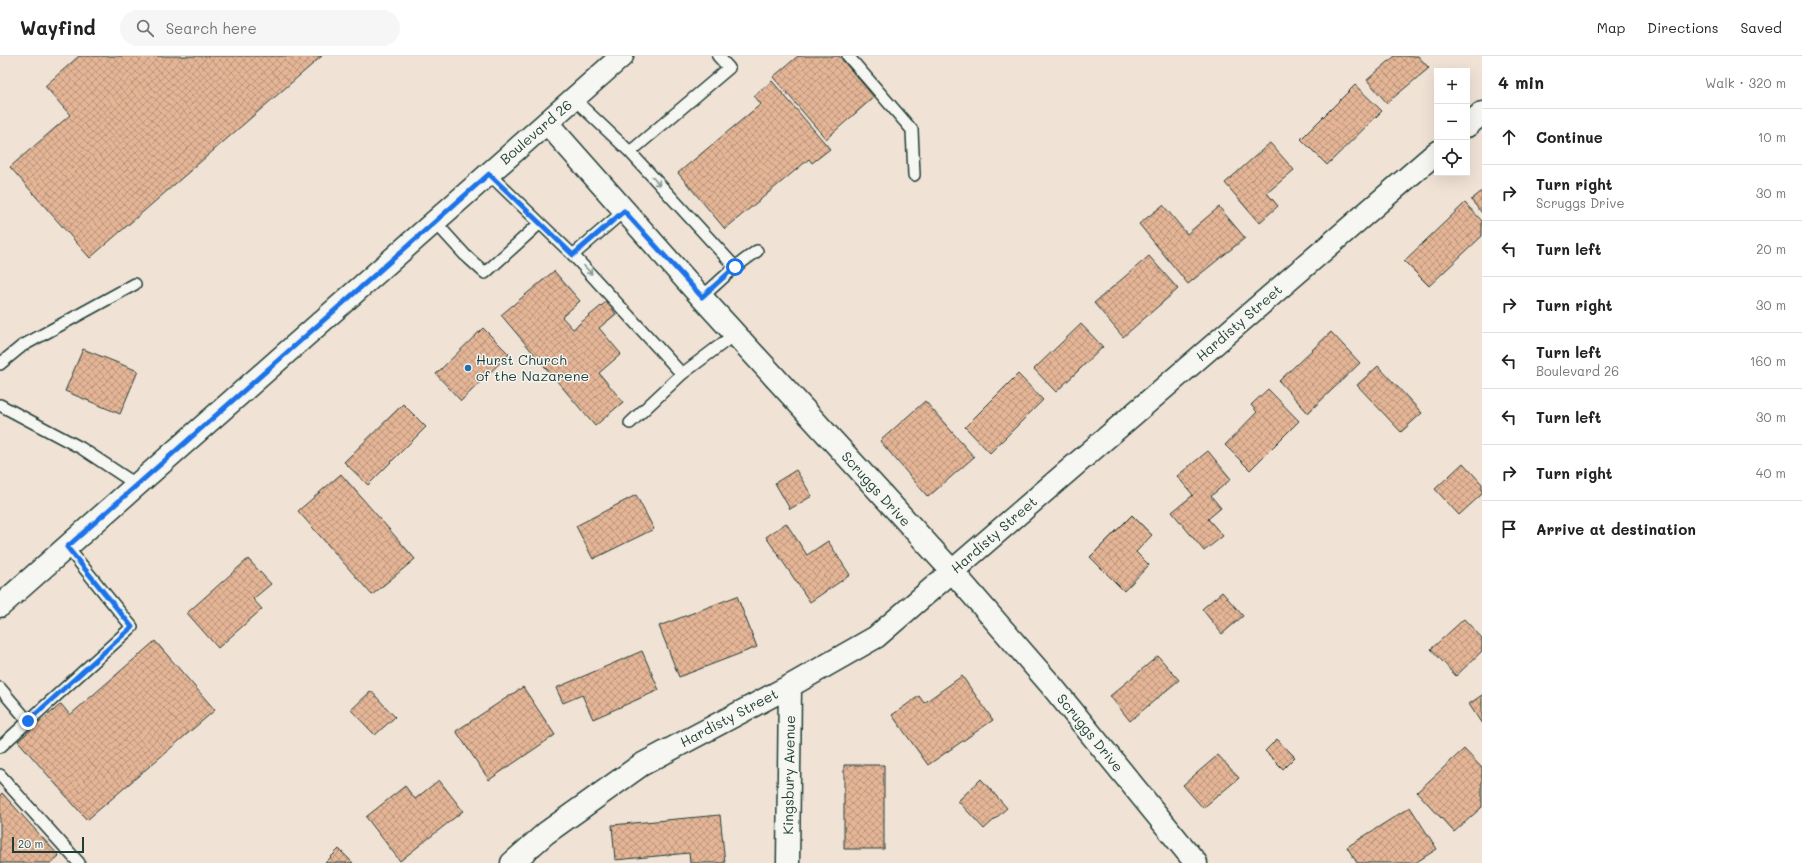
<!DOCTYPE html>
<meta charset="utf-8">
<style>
:root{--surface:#fff;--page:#f6f6f6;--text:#222;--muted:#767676;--line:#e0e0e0}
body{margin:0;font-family:Mali,sans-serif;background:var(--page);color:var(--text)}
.controls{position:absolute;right:12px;top:12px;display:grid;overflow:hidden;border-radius:0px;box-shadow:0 4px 16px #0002}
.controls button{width:36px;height:36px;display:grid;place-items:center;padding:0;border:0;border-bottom:1px solid var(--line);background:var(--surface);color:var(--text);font:20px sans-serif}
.scale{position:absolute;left:12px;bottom:10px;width:72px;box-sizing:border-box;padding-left:4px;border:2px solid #1f3d34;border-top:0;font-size:11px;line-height:14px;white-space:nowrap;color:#1f3d34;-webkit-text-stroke:3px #f6f6f2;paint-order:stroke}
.stop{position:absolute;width:12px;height:12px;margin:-9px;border:3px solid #1a73e8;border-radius:50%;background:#fff}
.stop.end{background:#1a73e8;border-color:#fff;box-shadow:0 1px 4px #0008}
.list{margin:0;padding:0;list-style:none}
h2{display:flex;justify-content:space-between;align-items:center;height:52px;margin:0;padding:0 16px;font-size:17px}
h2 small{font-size:13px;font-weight:400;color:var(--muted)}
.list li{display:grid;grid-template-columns:26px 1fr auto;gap:12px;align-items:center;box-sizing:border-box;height:56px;padding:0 16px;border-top:1px solid var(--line)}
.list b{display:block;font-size:15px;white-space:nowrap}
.list p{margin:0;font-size:13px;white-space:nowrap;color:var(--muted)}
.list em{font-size:13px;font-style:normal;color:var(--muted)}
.icon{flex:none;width:22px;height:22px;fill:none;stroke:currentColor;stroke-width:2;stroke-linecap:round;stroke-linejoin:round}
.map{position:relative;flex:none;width:1482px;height:807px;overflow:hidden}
header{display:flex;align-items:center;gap:24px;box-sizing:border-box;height:56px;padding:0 20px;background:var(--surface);border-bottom:1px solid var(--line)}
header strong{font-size:19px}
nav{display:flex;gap:22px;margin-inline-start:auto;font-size:14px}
.search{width:280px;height:36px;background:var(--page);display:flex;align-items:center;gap:10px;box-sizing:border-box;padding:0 14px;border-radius:22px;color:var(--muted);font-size:15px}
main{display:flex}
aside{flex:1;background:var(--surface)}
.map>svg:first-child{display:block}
</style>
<header>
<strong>Wayfind</strong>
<div class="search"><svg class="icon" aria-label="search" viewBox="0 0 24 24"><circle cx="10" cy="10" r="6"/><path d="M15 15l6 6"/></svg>Search here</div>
<nav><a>Map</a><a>Directions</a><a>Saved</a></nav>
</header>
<main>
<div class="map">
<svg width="1482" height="807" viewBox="0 0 1482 807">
<defs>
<pattern id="building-cross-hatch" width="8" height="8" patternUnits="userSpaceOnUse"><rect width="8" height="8" fill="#e5b596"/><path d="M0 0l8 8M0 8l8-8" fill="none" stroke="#b9947b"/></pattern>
</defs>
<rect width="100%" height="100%" fill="#f1e2d6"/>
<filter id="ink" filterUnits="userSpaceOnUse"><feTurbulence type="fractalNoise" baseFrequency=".025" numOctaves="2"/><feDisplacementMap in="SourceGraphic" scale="8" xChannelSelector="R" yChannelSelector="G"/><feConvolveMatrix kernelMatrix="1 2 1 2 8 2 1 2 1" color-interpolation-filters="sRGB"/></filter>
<g filter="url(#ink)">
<path fill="url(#building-cross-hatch)" stroke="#1f3d34" d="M79,0H322L90,202L10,111L70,59L45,30Z
M798,0H839L874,41L826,83L773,21Z
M1395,0H1418L1429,12L1387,47L1367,24Z
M772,25L830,93L812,107L809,103L725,173L678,117L761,48L754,40Z
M1355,29L1382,55L1327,109L1301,83Z
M1270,87L1294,114L1267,137L1278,150L1259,167L1225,127Z
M1482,135V157L1471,144Z
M1465,147L1482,165V180L1429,230L1404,205Z
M1163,149L1187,178L1219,151L1245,182L1188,228L1139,168Z
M1149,200L1178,233L1123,281L1094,247Z
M554,215L580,245L562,261L573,273L606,246L616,258L599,272L621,298L599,317L623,346L595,370L501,259Z
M1081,268L1103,291L1056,336L1034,313Z
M483,272L509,298L461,345L436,318Z
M1331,276L1360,307L1308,357L1279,325Z
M83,293L138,315L120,358L65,335Z
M1378,310L1422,357L1401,376L1357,329Z
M1018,318L1043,344L990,397L965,371Z
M1268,333L1299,365L1250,414L1225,389L1257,356L1251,349Z
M925,345L974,401L928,441L880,385Z
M403,348L426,371L368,429L344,406Z
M1208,395L1231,423L1211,440L1221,452L1208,463L1223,480L1204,495L1172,456L1193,439L1177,420Z
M1463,407L1482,428V438L1459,459L1435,433Z
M796,414L812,440L790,453L775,427Z
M341,418L415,503L372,539L298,455Z
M636,439L654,473L593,503L576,470Z
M1132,459L1152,479L1136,496L1149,509L1124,535L1090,501Z
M786,467L807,499L828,485L850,519L810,546L766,481Z
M248,503L271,528L253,543L262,553L218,592L187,557Z
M1222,536L1243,560L1222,578L1202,553Z
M737,540L757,591L679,621L659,570Z
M1464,563L1482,582V595L1456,620L1431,593Z
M155,585L215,654L87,764L18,685L61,648L70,659Z
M642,595L659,634L593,663L582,639L563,647L556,632Z
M1158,600L1179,624L1130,665L1110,640Z
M962,620L993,664L928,709L892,659L919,640L924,647Z
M523,631L555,679L489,724L456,675Z
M371,635L395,661L375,679L351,654Z
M1482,639V668L1469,648Z
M1277,683L1295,701L1283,713L1265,695Z
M1464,693L1482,712V751L1454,776L1417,736Z
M1218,699L1239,722L1203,752L1183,729Z
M844,709H884V793H844Z
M981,723L1007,752L984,773L958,745Z
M439,724L463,755L400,805L366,761L405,730L415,743Z
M2,737L59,800L51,807H0V739Z
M1410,751L1437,793L1415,807H1357L1347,791Z
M720,759L725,807H690L689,797L615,804L612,769Z
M339,793L353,807H325Z"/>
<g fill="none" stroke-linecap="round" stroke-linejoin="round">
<g stroke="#1f3d34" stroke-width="14">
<path id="service" d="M848,0L912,74L914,119
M574,43L630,96L729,12L718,0
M630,96L735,211
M489,118L573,199L682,318
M435,166L465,199L485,217L540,167
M573,199L624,155
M702,241L735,211L757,195
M0,308L22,290L135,228
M0,349L81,392L137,429
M630,367L682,318L735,278
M0,632L28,665
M0,691L132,571L67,491
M0,719L79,807"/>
</g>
<g stroke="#1f3d34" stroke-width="25">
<path id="minor" d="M547,67L694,233L952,515L1051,629L1196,807
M1467,70L1482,57
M512,807L546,777L641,709L790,630L876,581L1437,96
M788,807L790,630"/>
</g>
<g stroke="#1f3d34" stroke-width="25">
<path id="primary" d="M0,550L622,0"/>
</g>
<use href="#service" stroke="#f6f6f2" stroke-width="11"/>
<use href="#minor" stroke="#f6f6f2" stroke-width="22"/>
<use href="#primary" stroke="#f6f6f2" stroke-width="22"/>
</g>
<defs><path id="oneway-shaft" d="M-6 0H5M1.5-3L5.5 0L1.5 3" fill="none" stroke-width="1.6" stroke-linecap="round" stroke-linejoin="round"/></defs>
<g stroke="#8a9a93">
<use href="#oneway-shaft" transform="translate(656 125) rotate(48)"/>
<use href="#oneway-shaft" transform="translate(588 214) rotate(47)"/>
</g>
</g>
<g fill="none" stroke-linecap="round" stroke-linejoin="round" filter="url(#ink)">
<path stroke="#1a73e8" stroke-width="5" d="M28,665L132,571L67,491L489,118L573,199L624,155L702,241L735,211"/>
</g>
<circle fill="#1f6fb2" stroke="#f6f6f2" stroke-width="1.5" cx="468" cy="312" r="4"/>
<g text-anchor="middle" stroke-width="3" stroke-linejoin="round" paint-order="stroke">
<g font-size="14" fill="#1f3d34" stroke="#f6f6f2">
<text transform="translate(536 76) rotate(-41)" y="5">Boulevard 26</text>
<text transform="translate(1239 267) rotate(-41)" y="5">Hardisty Street</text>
<text transform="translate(876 433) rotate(48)" y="5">Scruggs Drive</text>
<text transform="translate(994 479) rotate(-41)" y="5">Hardisty Street</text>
<text transform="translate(729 662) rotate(-28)" y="5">Hardisty Street</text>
<text transform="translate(1090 677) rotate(51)" y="5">Scruggs Drive</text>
<text transform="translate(789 719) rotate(-89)" y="5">Kingsbury Avenue</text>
</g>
<g font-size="14" fill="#1f3d34" stroke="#f6f6f2" text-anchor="start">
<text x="476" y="309">Hurst Church<tspan x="476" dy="16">of the Nazarene</tspan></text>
</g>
</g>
</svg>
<div class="controls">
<button>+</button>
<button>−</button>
<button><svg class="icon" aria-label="locate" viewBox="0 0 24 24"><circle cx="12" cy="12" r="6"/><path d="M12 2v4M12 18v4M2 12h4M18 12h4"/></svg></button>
</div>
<div class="scale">20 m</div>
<div class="stop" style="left:735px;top:211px"></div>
<div class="stop end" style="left:28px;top:665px"></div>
</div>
<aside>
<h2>4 min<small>Walk · 320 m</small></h2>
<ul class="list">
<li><svg class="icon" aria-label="ahead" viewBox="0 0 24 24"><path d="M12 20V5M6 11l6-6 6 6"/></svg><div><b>Continue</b></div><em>10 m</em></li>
<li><svg class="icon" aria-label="right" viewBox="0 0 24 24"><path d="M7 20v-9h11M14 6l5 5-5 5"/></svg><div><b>Turn right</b><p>Scruggs Drive</p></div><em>30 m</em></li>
<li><svg class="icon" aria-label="left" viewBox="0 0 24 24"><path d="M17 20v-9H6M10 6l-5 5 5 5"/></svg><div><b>Turn left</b></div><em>20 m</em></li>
<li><svg class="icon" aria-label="right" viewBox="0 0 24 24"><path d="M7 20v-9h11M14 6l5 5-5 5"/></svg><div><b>Turn right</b></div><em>30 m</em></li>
<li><svg class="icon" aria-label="left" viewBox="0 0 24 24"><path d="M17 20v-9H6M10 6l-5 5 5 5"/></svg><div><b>Turn left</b><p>Boulevard 26</p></div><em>160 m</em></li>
<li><svg class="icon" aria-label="left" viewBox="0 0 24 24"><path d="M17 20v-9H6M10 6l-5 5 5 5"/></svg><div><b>Turn left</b></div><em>30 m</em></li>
<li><svg class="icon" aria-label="right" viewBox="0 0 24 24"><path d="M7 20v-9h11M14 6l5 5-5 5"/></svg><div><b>Turn right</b></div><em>40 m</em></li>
<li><svg class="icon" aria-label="arrive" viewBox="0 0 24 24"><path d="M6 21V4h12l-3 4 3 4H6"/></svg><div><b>Arrive at destination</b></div></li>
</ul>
</aside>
</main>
